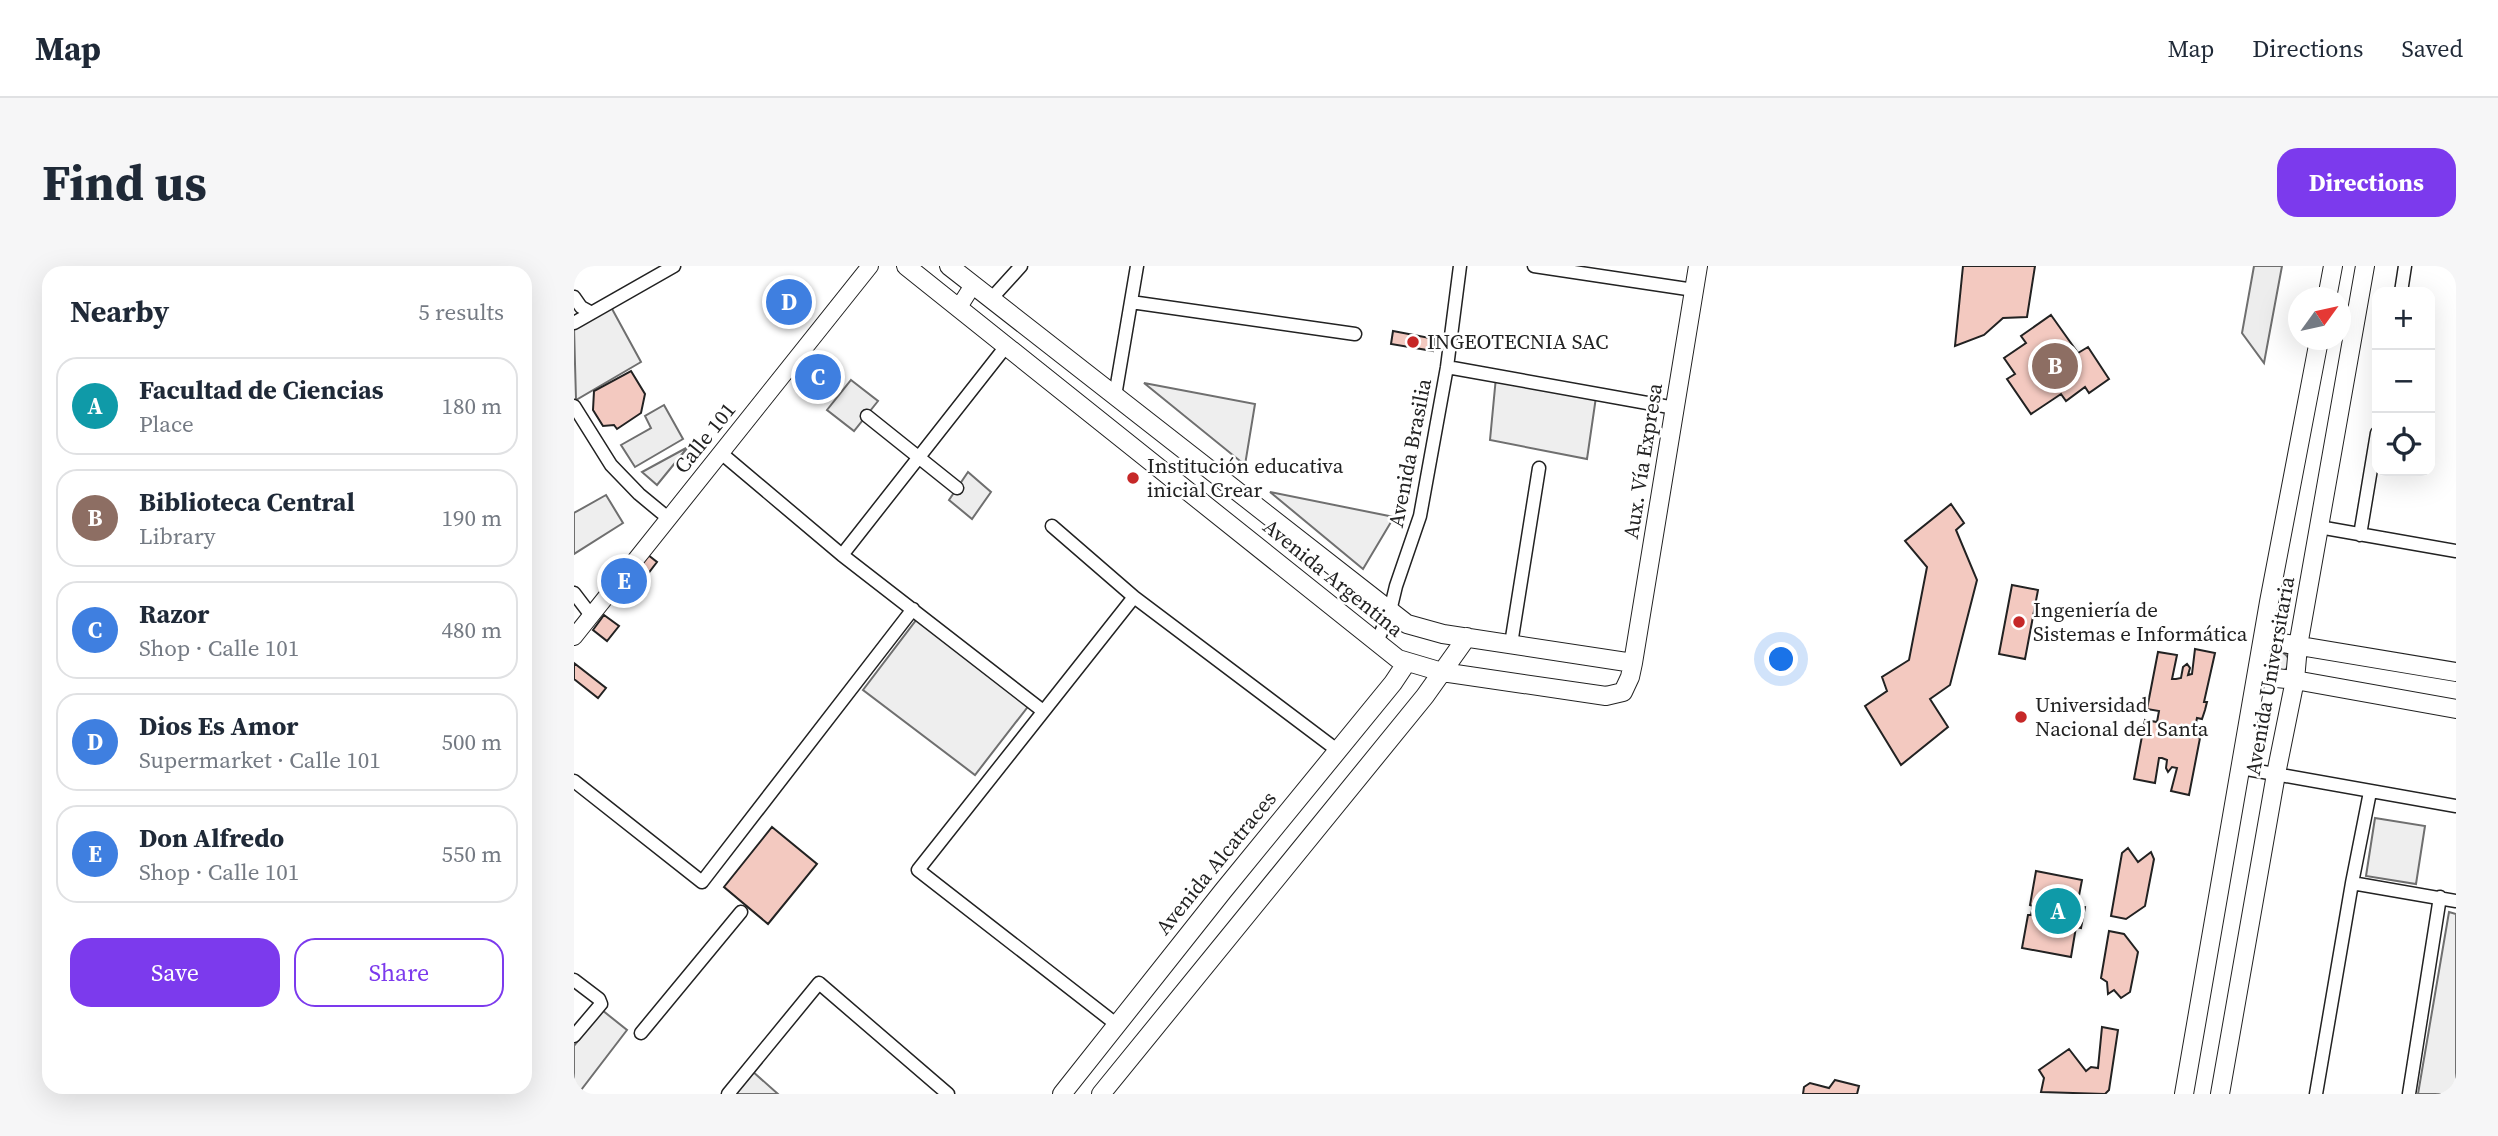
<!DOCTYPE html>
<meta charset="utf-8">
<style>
:root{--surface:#fff;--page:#f6f6f7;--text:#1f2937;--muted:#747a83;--line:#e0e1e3;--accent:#7c3aed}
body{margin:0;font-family:"Source Serif 4",serif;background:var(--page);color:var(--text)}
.controls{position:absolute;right:21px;top:21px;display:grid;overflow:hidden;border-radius:14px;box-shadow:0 7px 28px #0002}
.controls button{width:63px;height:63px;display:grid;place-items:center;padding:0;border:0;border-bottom:2px solid var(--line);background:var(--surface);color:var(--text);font:35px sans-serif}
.compass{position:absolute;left:1714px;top:21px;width:63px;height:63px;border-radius:50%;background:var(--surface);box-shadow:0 7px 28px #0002;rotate:57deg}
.you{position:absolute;left:1208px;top:394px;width:24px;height:24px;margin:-18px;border:5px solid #fff;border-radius:50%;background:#1a73e8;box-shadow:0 0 0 10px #1a73e833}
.badge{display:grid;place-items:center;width:46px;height:46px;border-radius:50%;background:var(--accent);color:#fff;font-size:23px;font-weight:700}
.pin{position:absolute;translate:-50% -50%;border:4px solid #fff;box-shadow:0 2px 7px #0006}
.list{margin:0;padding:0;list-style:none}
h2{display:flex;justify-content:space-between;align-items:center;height:91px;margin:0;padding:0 28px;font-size:30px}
h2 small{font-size:23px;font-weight:400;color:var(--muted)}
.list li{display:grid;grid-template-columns:46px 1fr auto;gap:21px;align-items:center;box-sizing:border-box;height:98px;margin:0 14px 14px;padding:0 14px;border:2px solid var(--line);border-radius:21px}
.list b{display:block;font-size:26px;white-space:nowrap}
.list p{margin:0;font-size:23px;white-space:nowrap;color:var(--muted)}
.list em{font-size:23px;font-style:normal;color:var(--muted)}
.actions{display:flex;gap:14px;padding:21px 28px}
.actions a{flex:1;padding:16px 0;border:2px solid var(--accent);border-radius:21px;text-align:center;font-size:24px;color:var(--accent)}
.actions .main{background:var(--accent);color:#fff}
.icon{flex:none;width:38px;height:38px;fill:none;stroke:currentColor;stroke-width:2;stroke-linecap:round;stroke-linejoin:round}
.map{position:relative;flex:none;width:1882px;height:828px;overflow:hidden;border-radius:21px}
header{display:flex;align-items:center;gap:42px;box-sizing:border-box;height:98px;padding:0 35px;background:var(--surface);border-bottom:2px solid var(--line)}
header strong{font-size:33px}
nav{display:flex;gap:38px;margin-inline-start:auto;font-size:24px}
.intro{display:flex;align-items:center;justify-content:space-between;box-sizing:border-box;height:168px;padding:0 42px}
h1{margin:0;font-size:49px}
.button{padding:18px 32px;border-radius:21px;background:var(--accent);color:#fff;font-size:24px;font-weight:700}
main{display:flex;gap:42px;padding:0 42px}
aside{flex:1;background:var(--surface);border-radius:21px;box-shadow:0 7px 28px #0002}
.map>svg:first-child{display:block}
</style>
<header>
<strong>Map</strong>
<nav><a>Map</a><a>Directions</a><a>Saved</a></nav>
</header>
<div class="intro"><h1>Find us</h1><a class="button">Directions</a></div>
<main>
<aside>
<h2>Nearby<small>5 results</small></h2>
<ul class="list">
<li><span class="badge" style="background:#0f9aa8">A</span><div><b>Facultad de Ciencias</b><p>Place</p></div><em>180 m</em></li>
<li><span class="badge" style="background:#8d6e63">B</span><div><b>Biblioteca Central</b><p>Library</p></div><em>190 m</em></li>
<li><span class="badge" style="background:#3f7fe0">C</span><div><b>Razor</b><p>Shop · Calle 101</p></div><em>480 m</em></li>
<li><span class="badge" style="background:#3f7fe0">D</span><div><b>Dios Es Amor</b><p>Supermarket · Calle 101</p></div><em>500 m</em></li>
<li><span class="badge" style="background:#3f7fe0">E</span><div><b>Don Alfredo</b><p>Shop · Calle 101</p></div><em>550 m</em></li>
</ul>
<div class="actions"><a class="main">Save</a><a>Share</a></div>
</aside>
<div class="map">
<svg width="1882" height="828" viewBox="0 0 1882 828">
<rect width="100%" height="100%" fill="#fff"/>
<path fill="#eee" stroke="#6f6f6f" stroke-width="2" d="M37,41L67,96L2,134L0,61Z
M922,111L1022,131L1013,193L916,174Z
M570,117L681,138L671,199Z
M114,181L83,219L68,206Z
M696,226L820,251L789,303Z
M32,229L49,257L0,288V247Z
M343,353L456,438L401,509L289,424Z
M1695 396a10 10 0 1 1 20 0a10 10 0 1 1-20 0Z
M1801,552L1851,560L1842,618L1792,610Z
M1875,646L1882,648V828H1844Z
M28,744L53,764L4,828H0V780Z"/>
<path fill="#ededed" stroke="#6f6f6f" stroke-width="2" d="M1680,0H1708L1690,97L1668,67Z
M277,114L304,135L280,165L253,144Z
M90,139L109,173L61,201L47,179L77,162L71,150Z
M394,206L417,226L398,253L375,234Z
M177,804L204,828H159Z"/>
<path fill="#f3c9c0" stroke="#222" stroke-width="2" d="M1389,0H1461L1453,51L1429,52L1410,69L1381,80Z
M210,14L222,34L213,40L201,19Z
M1477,49L1504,87L1514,81L1535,113L1515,127L1511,121L1492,135L1487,128L1457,148L1433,113L1441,108L1430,92L1452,77L1447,70Z
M819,65L861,73L859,85L817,78Z
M231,91L265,120L257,130L222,102Z
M57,105L71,128L67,147L43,163L40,159L29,160L19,144L20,125Z
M1377,238L1390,257L1382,264L1403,314L1376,419L1356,433L1374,461L1327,499L1291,440L1313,425L1308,411L1335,394L1353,301L1331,275Z
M69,285L83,296L73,309L59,298Z
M59,298L71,307L58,325L46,316Z
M1438,319L1464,324L1451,393L1425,388Z
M30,349L45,360L33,375L19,364Z
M1621,383L1641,387L1630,436H1633L1631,444L1628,453L1623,452L1620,466L1625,467L1624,471L1626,472L1615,529L1597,525L1603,502L1598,501L1594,506L1592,502L1593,494L1588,492H1585L1581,517L1560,513L1571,454L1583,456L1585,445L1573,443L1584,386L1603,389L1598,413H1602L1607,412L1609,401L1613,398L1616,402L1614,409L1618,408Z
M0,397L32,422L24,432L0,413Z
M198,561L243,598L194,658L150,621Z
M1554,582L1564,596L1577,586L1580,593L1571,640L1552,653L1537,650L1548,587Z
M1462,605L1508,614L1503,640L1511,641L1507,662L1502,661L1497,691L1448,682L1454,649H1457L1459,640L1456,639Z
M1535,665L1550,668L1564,686L1556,726L1547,732L1540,724L1534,728L1533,716L1527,712Z
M1528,761L1544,764L1535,824L1531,828L1467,826L1470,812L1465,804L1495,783L1512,805L1517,801L1524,802Z
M1261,814L1285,820L1283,828H1229L1230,821L1236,817L1255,822Z"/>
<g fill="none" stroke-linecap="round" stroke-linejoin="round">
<g stroke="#222" stroke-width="15">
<path id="minor" d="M960,0L1120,24
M1827,26L1831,0
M0,31L7,41L16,46
M417,33L447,0
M557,36L781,68
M0,57L100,0
M873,101L1101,142
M541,130L563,0
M0,140L37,199L65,228L94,252
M293,150L383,222
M147,187L268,289L469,445
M478,260L560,331L763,484
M1745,261L1882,285
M1786,269L1803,167
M268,289L433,79
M0,327L16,348
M803,376L816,345L822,320L846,250L873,101L886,0
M937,378L965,202
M1667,502L1882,540
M0,515L128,616L339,343
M1778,617L1882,635
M0,714L25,733L27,738L0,770
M542,758L344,604L560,331
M67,767L167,646
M154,828L245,717L374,828
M1742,828L1778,617L1796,526
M1835,828L1866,631"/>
</g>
<g stroke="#222" stroke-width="18">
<path id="tertiary" d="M385,41L399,19
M0,371L296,0"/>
</g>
<g stroke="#222" stroke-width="20">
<path id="secondary" d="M332,0L824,393L868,406L1032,430L1049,426L1056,411L1059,397L1124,0
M375,0L833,358L869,368L1059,397
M1753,32L1759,0
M1690,374L1882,406
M1683,410L1721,414L1882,443
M488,828L649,625L819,417L833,396
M527,828L851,430L893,371
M1610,828L1695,336L1745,74
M1646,828L1702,508L1721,414L1724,380L1791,0"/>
</g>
<use href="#minor" stroke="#fff" stroke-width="12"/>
<use href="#tertiary" stroke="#fff" stroke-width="16"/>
<use href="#secondary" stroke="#fff" stroke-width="18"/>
</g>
<g fill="#c62828" stroke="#fff" stroke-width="2.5">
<circle cx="839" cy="76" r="7"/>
<circle cx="559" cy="212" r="7"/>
<circle cx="1445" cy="356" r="7"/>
<circle cx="1447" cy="451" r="7"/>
</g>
<g text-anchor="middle" stroke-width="5" stroke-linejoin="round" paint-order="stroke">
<g font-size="21" fill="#222" stroke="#fff" text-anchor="start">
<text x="853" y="83">INGEOTECNIA SAC</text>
<text x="573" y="207">Institución educativa<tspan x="573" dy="24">inicial Crear</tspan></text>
<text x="1459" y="351">Ingeniería de<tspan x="1459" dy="24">Sistemas e Informática</tspan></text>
<text x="1461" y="446">Universidad<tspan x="1461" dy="24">Nacional del Santa</tspan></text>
</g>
<g font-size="21" fill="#222" stroke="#fff">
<text transform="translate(131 172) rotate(-51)" y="7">Calle 101</text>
<text transform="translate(836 187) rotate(-79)" y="7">Avenida Brasilia</text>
<text transform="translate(1069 195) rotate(-81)" y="7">Aux. Vía Expresa</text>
<text transform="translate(759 312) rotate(39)" y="7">Avenida Argentina</text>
<text transform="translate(1696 410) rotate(-80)" y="7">Avenida Universitaria</text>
<text transform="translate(642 597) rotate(-51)" y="7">Avenida Alcatraces</text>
</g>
</g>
</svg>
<div class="controls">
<button>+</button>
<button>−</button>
<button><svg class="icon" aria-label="locate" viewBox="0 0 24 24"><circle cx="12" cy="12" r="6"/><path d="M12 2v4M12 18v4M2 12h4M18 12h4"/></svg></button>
</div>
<svg class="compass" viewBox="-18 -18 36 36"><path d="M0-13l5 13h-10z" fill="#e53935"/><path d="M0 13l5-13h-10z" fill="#747a83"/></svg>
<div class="you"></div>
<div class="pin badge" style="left:1484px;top:645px;background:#0f9aa8">A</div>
<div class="pin badge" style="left:1481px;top:100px;background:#8d6e63">B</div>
<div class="pin badge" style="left:244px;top:111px;background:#3f7fe0">C</div>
<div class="pin badge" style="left:215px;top:36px;background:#3f7fe0">D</div>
<div class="pin badge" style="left:50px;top:315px;background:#3f7fe0">E</div>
</div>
</main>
